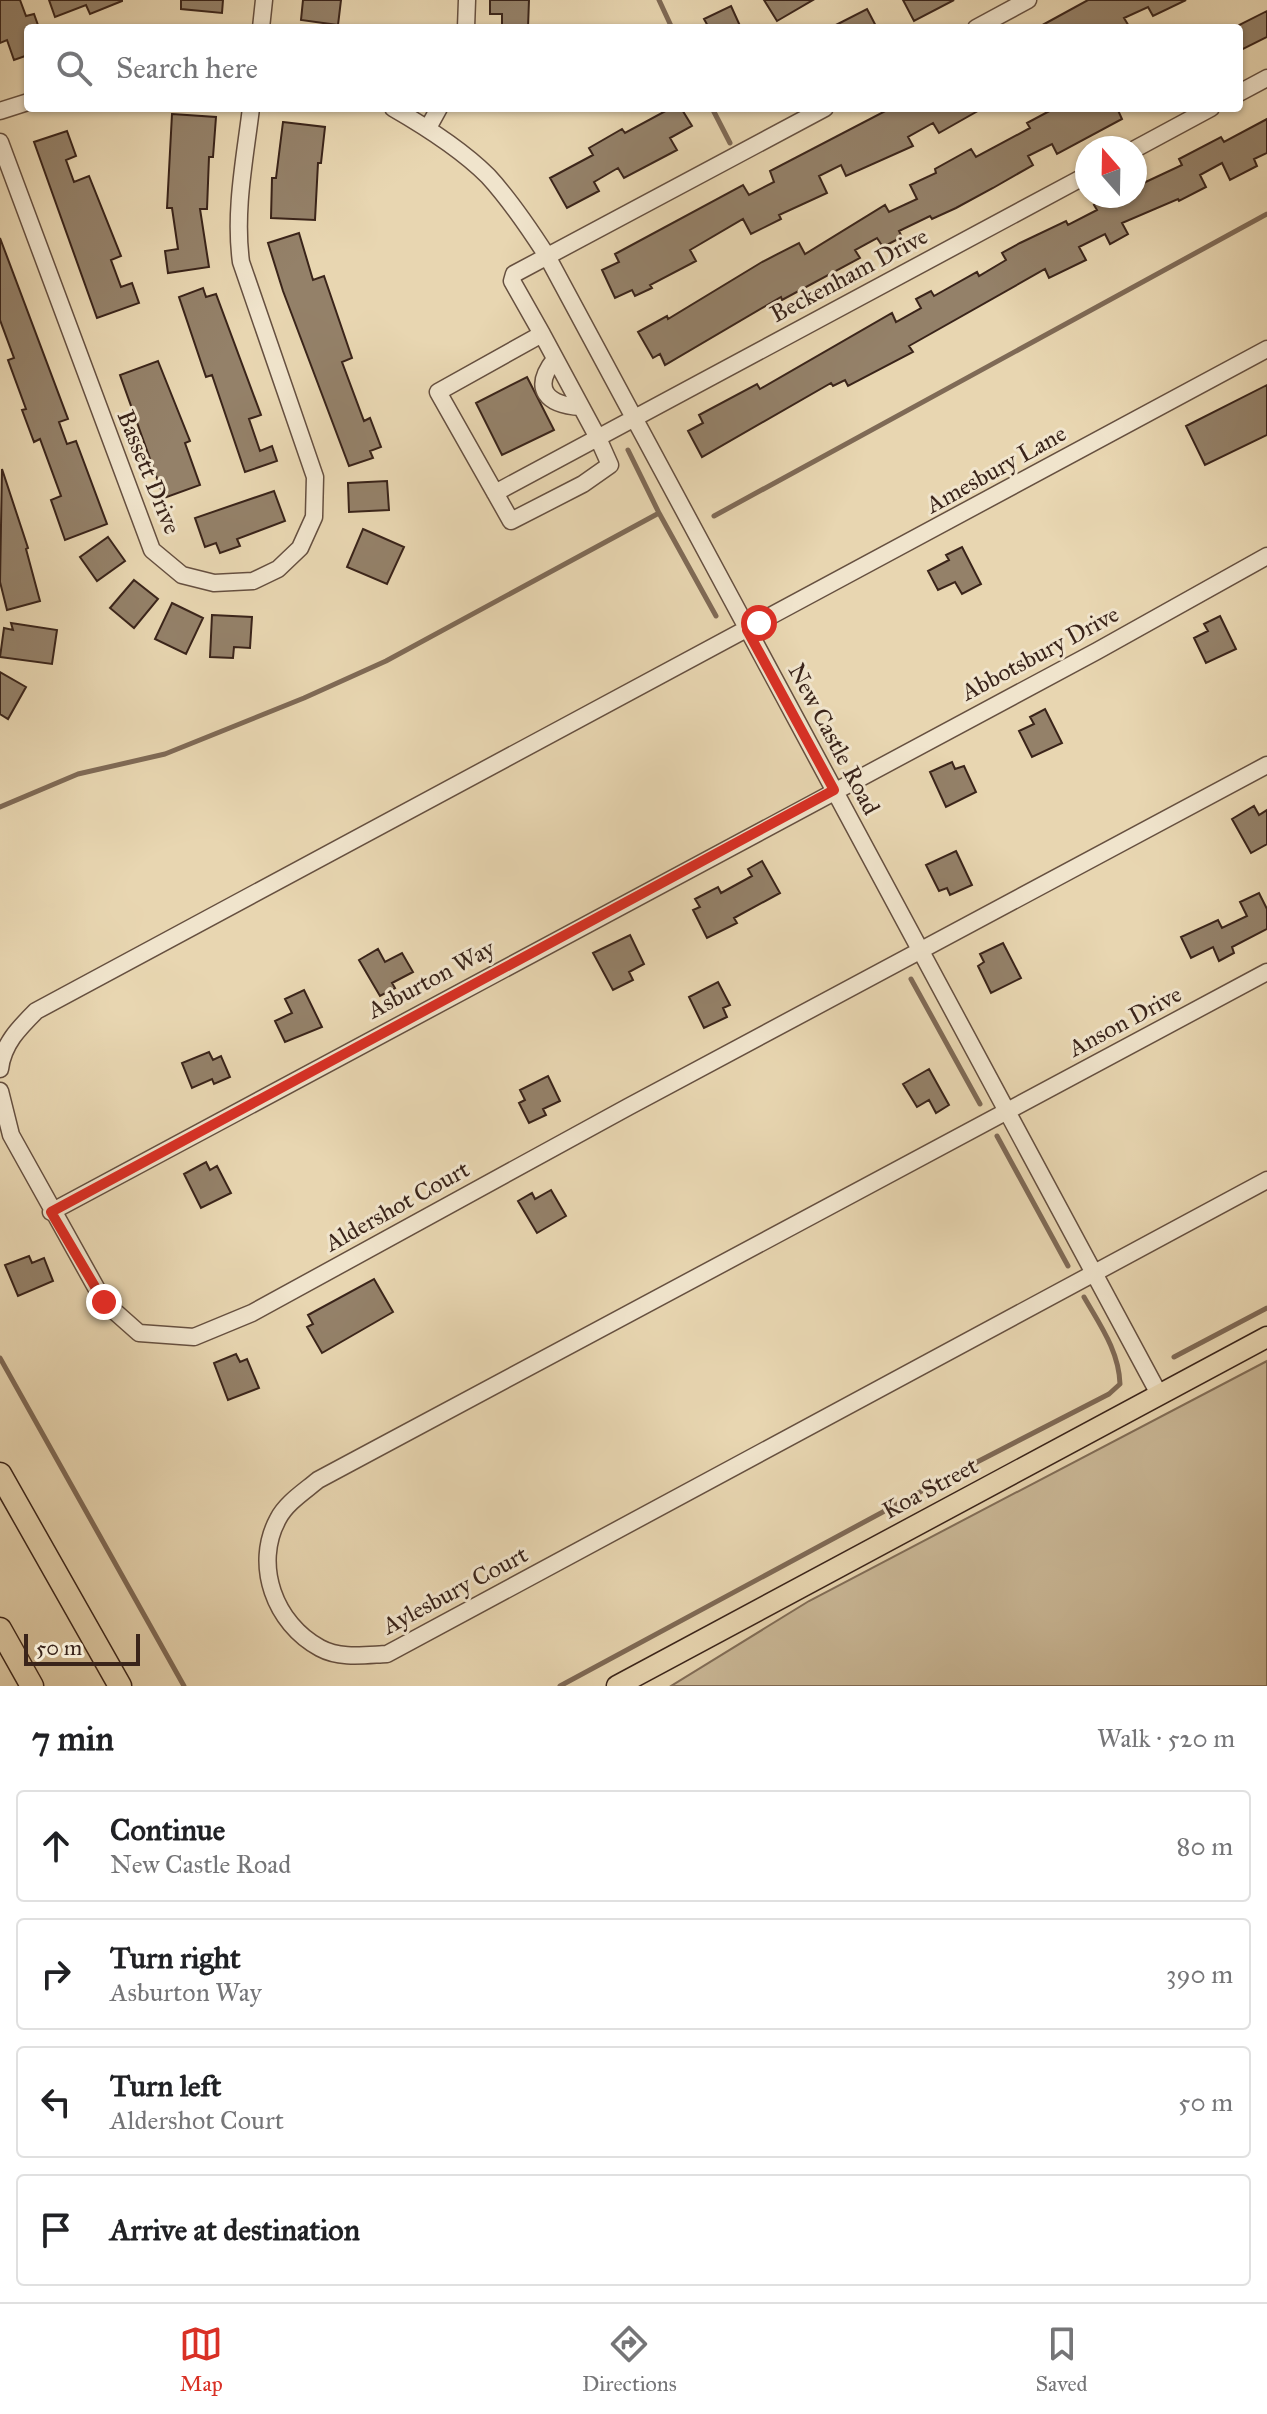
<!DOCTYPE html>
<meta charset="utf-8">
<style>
:root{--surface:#fff;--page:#f6f6f6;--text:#202124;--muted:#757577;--line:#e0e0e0;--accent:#d93025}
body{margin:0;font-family:"IM FELL Great Primer",serif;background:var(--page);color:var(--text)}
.compass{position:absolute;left:1075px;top:136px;width:72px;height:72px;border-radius:50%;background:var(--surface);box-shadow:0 2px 6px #0004;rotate:340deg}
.scale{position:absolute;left:24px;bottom:20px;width:116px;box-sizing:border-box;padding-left:8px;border:4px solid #3a241a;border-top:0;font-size:22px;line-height:28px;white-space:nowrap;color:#3a241a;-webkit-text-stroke:6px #f0e4cc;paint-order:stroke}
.stop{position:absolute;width:24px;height:24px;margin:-18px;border:6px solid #d93025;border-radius:50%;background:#fff}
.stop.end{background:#d93025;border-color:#fff;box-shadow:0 2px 8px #0008}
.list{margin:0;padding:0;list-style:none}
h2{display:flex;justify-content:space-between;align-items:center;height:104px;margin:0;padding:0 32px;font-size:34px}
h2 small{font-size:26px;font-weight:400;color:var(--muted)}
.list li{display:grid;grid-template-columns:52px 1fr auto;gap:24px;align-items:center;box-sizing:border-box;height:112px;margin:0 16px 16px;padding:0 16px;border:2px solid var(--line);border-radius:8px}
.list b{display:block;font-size:30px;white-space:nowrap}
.list p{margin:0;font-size:26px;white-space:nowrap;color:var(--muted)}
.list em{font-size:26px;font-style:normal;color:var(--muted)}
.icon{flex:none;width:44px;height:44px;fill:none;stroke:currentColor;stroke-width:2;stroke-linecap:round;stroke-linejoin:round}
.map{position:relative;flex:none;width:1267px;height:1686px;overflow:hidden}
.search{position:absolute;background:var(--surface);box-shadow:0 2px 6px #0004;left:24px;right:24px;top:24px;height:88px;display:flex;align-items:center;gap:20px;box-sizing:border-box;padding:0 28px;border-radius:8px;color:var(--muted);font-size:30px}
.sheet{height:616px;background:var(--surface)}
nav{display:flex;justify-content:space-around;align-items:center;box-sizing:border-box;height:112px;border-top:2px solid var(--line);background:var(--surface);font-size:22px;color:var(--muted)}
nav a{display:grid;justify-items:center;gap:4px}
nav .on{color:var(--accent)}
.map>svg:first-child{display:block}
</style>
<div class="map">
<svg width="1267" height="1686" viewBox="0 0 1267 1686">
<rect width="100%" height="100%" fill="#e8d6b1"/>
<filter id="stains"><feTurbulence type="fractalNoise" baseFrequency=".0025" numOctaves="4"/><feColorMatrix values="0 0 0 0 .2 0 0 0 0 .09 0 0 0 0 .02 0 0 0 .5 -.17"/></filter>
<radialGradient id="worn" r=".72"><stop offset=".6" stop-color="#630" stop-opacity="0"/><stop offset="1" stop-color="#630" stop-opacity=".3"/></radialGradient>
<path fill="#cab897" stroke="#826e58" stroke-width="2" d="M1267,1361V1686H671L809,1601Z"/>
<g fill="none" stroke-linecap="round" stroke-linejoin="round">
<path stroke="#7f6a56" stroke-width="5" d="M659,0L672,28
M712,108L730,143
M628,450L659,513L716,616
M714,516L1267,214
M0,807L78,774L165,754L304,698L386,661L659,513
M911,979L980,1104
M997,1136L1068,1266
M1174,1357L1267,1308
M0,1358L184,1686
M560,1686L944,1479L1109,1394L1120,1384C1119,1351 1100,1325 1084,1297"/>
</g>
<path fill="#948169" stroke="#3a241a" stroke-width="2" d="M0,0H20L26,16L34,14L39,28H28V55L14,60L7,40L0,43Z
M49,0H122V1L90,14L86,5L55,17Z
M181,0H223L222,13L181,9Z
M303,0H341L338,25L301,20Z
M490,0H529L528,28H502V14H490Z
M764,0H813L777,21Z
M903,0H954L914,21Z
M1088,0H1186L1153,16L1148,7L1124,18L1130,28H1037Z
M731,6L741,28H709L704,19Z
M867,9L877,28H830Z
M1267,11V37L1239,51V25Z
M671,108H681L692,126L670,138L677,150L624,178L618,168L594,182L599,191L567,208L550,178L593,155L589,148L622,129L625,133Z
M891,108H983L939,133L933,123L908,137L913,146L846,176L841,165L819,176L827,193L779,215L781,219L751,234L743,219L690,250L696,261L650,285L652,288L635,296L632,290L615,298L602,270L619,262L615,254L743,185L749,195L774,182L770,171Z
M1055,108H1117L1122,119L1057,154L1052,144L1028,156L1033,165L993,188L956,208L932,219L930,216L899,231L902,237L883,247L877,238L855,250L860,258L782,300L781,297L665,365L660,354L653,358L638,332L667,316L668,319L762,262L799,243L805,254L885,205L889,212L917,199L910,185L936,173L935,169L971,149L976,157L1030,128L1027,123Z
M172,114L216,117L213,157H209L207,209H200L209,267L168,273L165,251L178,249L172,208H167Z
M1267,119V153L1254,159L1257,166L1230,180L1222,163L1200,175L1206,187L1179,201L1178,199L1122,223L1128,234L1110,244L1105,234L1079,247L1086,260L1049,278L1045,269L909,346L913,352L848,386L845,380L833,386L831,383L702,457L688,431L703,423L699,415L757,384L760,389L892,313L896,322L921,308L916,299L931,291L934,296L977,272L979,276L1006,260L1002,253L1020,243L1066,221L1068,225L1097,210L1094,205L1112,196H1135V187L1182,165L1179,159L1221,137L1224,142Z
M283,122L325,127L321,163H318L315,220L271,218L272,178H276Z
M67,131L76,156L66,160L74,182L89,176L121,256L111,260L121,287L132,283L139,303L97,318L34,142Z
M299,233L313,280L324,276L352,358L342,362L364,421L370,418L381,447L370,451L373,458L349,466L283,291L268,243Z
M0,238L68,419L59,422L67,444L76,441L107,524L65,540L51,500L61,496L40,439L34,442L22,410L26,409L8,360L14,358L0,320Z
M203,288L206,297L216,294L261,415L249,419L260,451L272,446L277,461L245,472L212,375L206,377L179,297Z
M158,361L190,441L185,443L200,485L164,498L120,375Z
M527,377L554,430L502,455L476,403Z
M1267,385V435L1205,465L1186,426Z
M2,469L28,548L26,549L40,601L7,610L0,582Z
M387,481L389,510L349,512L348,483Z
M274,491L285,521L237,539L240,546L220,553L216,543L205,547L195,518Z
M363,529L404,547L387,584L347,567Z
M108,537L125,561L97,581L80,557Z
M962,547L981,584L962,594L955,582L938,590L928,571L949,560L946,555Z
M134,580L158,599L134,628L110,608Z
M172,603L203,618L186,654L155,639Z
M212,615L252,617L250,648L234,647L233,658L210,657Z
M1220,616L1236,649L1206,663L1194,638L1208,631L1204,624Z
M11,623L57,630L52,664L0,657L4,628L13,630Z
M0,672L26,687L8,719L0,714Z
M1045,709L1062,743L1032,757L1019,731L1034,724L1030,717Z
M952,762L955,769L964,766L976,792L946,807L930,772Z
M1254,806L1259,815L1267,810V844L1251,853L1232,819Z
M956,851L972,885L950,895L947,888L939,891L926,865Z
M762,861L780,893L734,918L737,923L707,938L693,910L700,907L695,899L718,887L721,893L752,876L748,869Z
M1259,893L1267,909V929L1232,947L1234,953L1219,961L1213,947L1191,958L1181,937L1218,920L1222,928L1247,916L1240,902Z
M630,935L644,964L629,972L633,980L613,990L593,953Z
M1003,943L1021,978L991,993L978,966L984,962L980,954Z
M378,949L385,962L402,953L413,972L392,983L395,988L380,996L359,960Z
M718,982L730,1005L723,1008L727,1017L704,1028L689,997Z
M304,990L322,1027L285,1042L275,1021L292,1013L285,999Z
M209,1052L213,1060L221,1056L230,1077L214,1084L212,1079L192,1088L182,1063Z
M929,1069L949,1105L936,1113L929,1100L917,1107L903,1084Z
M548,1076L560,1101L543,1109L546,1115L529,1123L519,1103L525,1100L520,1090Z
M206,1162L210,1170L217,1166L231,1193L201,1208L184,1174Z
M551,1190L566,1216L537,1233L518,1201L532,1193L535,1199Z
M29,1256L32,1263L44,1258L53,1281L18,1296L5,1265Z
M374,1279L393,1312L322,1353L307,1327L313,1324L308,1315Z
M236,1354L240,1362L247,1359L259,1388L228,1400L214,1363Z"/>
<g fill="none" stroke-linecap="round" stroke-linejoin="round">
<g stroke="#665040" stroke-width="19">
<path id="minor" d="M261,28L264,0
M466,28L467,0
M976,28L1028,0
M1239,93L1267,78
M393,108C426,127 461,149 488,176C511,201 529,228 547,256L1159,1394
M0,111L28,102
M428,128L439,108
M0,142L152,550L182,575L214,583L253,581L278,569L300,548L314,517L315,477L241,262C234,211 245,158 251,108
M1135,149L1211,108
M542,334L598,438L610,465L583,484L511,521L438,392L542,334L512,281L514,274L825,108
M555,359C531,389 547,405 581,407
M495,493L1087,175
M1267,972L318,1480C305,1491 286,1503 278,1519C253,1565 275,1624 320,1648C340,1659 365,1655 387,1654L1267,1180
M0,1069C3,1044 19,1028 36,1011L1267,349
M0,1091L11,1135L104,1302L139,1333L194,1337L252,1313L628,1107L1267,765
M51,1212L1097,651L1267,556"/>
</g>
<g stroke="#3a241a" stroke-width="23">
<path id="major" d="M617,1686L1267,1337"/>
</g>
<g stroke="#3a241a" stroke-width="25">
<path id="highway" d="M0,1474L120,1686
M0,1629L32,1686"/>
</g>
<use href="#minor" stroke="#f0e4cc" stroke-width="16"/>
<use href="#major" stroke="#e8d6b1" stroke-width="20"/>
<use href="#highway" stroke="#e8d6b1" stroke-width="22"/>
</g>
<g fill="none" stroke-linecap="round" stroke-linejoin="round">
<path stroke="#d93025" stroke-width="10" d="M104,1302L51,1212L834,790L747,630L759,623"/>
</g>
<g text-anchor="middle" stroke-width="6" stroke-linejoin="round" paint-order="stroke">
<g font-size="24" fill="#3a241a" stroke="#f0e4cc">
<text transform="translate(849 275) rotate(-28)" y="8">Beckenham Drive</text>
<text transform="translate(996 469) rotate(-29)" y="8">Amesbury Lane</text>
<text transform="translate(149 472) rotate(68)" y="8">Bassett Drive</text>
<text transform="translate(1040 653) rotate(-28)" y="8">Abbotsbury Drive</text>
<text transform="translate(834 739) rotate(62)" y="8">New Castle Road</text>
<text transform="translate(431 979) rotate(-28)" y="8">Asburton Way</text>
<text transform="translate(1125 1021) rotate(-28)" y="8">Anson Drive</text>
<text transform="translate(397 1206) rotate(-29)" y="8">Aldershot Court</text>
<text transform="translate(930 1488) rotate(-28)" y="8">Koa Street</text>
<text transform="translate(455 1590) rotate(-28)" y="8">Aylesbury Court</text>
</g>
</g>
<rect width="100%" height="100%" filter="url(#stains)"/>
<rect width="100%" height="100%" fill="url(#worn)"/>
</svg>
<svg class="compass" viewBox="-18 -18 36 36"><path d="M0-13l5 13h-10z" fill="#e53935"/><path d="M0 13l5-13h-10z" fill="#757577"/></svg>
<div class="scale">50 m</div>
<div class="stop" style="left:759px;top:623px"></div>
<div class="stop end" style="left:104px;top:1302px"></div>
<div class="search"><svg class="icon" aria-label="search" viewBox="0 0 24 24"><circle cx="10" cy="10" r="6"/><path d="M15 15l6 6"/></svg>Search here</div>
</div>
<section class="sheet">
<h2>7 min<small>Walk · 520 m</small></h2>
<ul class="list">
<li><svg class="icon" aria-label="ahead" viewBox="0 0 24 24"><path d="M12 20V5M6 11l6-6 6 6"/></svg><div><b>Continue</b><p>New Castle Road</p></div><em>80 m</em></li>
<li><svg class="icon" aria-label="right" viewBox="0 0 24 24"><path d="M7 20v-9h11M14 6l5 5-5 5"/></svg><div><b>Turn right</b><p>Asburton Way</p></div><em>390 m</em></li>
<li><svg class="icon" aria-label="left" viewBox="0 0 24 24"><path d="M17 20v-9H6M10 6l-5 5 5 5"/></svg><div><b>Turn left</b><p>Aldershot Court</p></div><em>50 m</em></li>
<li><svg class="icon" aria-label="arrive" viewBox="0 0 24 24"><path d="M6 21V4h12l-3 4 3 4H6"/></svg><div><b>Arrive at destination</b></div></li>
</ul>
</section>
<nav>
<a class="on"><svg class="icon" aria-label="map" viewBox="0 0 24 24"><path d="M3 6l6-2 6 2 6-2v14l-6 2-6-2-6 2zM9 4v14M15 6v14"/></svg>Map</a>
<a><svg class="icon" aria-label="directions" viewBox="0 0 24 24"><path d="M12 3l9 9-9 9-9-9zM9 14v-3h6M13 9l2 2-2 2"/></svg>Directions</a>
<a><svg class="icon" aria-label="saved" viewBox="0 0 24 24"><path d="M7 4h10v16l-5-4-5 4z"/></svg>Saved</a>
</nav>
